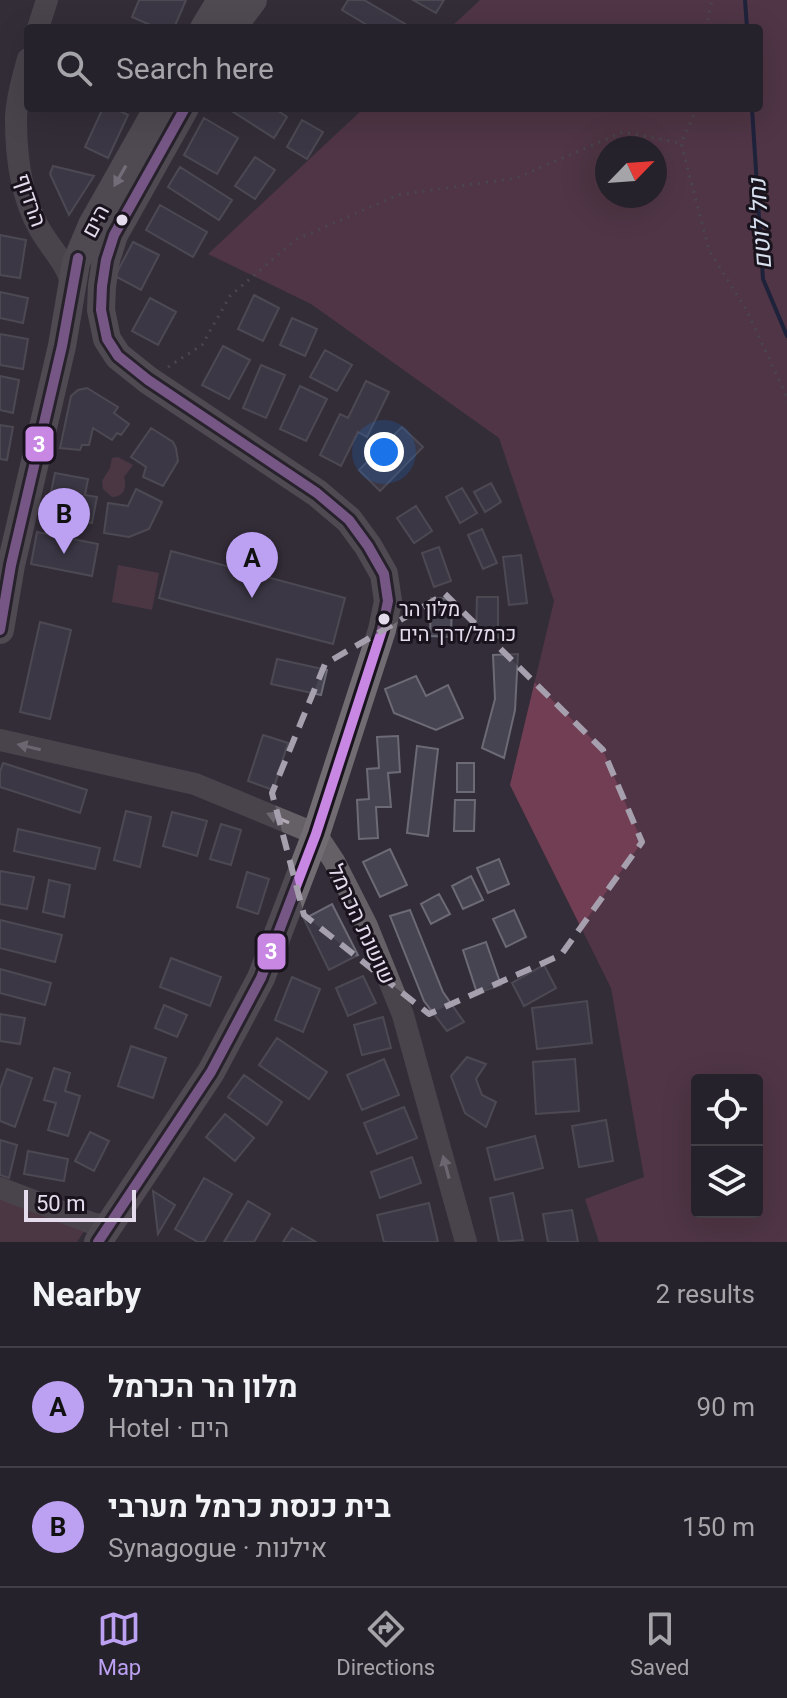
<!DOCTYPE html>
<meta charset="utf-8">
<style>
:root{--surface:#26222b;--page:#2e2a33;--text:#f1f3f6;--muted:#a4a4a9;--line:#423f47;--accent:#bca0f2}
body{margin:0;font-family:Roboto,Heebo,sans-serif;background:var(--page);color:var(--text)}
.controls{position:absolute;right:24px;bottom:24px;display:grid;overflow:hidden;border-radius:8px;box-shadow:0 8px 32px #0002}
.controls button{width:72px;height:72px;display:grid;place-items:center;padding:0;border:0;border-bottom:2px solid var(--line);background:var(--surface);color:var(--text);font:40px sans-serif}
.compass{position:absolute;left:595px;top:136px;width:72px;height:72px;border-radius:50%;background:var(--surface);box-shadow:0 8px 32px #0002;rotate:65deg}
.scale{position:absolute;left:24px;bottom:20px;width:112px;box-sizing:border-box;padding-left:8px;border:4px solid #e4dcec;border-top:0;font-size:22px;line-height:28px;white-space:nowrap;color:#e4dcec;-webkit-text-stroke:6px #19131d;paint-order:stroke}
.you{position:absolute;left:384px;top:452px;width:28px;height:28px;margin:-20px;border:6px solid #fff;border-radius:50%;background:#1a73e8;box-shadow:0 0 0 12px #1a73e833}
.badge{display:grid;place-items:center;width:52px;height:52px;border-radius:50%;background:var(--accent);color:#111;font-size:26px;font-weight:700}
.pin{position:absolute;translate:-50% -66px;filter:drop-shadow(0 2px 4px #0008)}
.pin::after{content:'';position:absolute;top:42px;width:28px;height:24px;background:inherit;clip-path:polygon(0 0,100% 0,50% 100%)}
.list{margin:0;padding:0;list-style:none}
h2{display:flex;justify-content:space-between;align-items:center;height:104px;margin:0;padding:0 32px;font-size:34px}
h2 small{font-size:26px;font-weight:400;color:var(--muted)}
.list li{display:grid;grid-template-columns:52px 1fr auto;gap:24px;align-items:center;box-sizing:border-box;height:120px;padding:0 32px;border-top:2px solid var(--line)}
.list b{display:block;font-size:30px;white-space:nowrap}
.list p{margin:0;font-size:26px;white-space:nowrap;color:var(--muted)}
.list em{font-size:26px;font-style:normal;color:var(--muted)}
.icon{flex:none;width:44px;height:44px;fill:none;stroke:currentColor;stroke-width:2;stroke-linecap:round;stroke-linejoin:round}
.map{position:relative;flex:none;width:787px;height:1242px;overflow:hidden}
.search{position:absolute;background:var(--surface);box-shadow:0 8px 32px #0002;left:24px;right:24px;top:24px;height:88px;display:flex;align-items:center;gap:20px;box-sizing:border-box;padding:0 28px;border-radius:8px;color:var(--muted);font-size:30px}
.sheet{height:344px;background:var(--surface)}
nav{display:flex;justify-content:space-around;align-items:center;box-sizing:border-box;height:112px;border-top:2px solid var(--line);background:var(--surface);font-size:22px;color:var(--muted)}
nav a{display:grid;justify-items:center;gap:4px}
nav .on{color:var(--accent)}
.map>svg:first-child{display:block}
</style>
<div class="map">
<svg width="787" height="1242" viewBox="0 0 787 1242">
<rect width="100%" height="100%" fill="#332d39"/>
<path fill="#694353" d="M118,457L133,465L124,477C127,488 124,497 112,497L103,489L102,481L110,468L112,458Z
M118,565L159,573L152,610L112,602Z
M0,1199L85,1230L77,1242H0Z"/>
<path fill="#713e54" fill-rule="evenodd" d="M480,0H787V1242H599L585,1199L644,1177L611,988L510,785L554,601L499,438L311,304L208,254L364,108H759V28H450ZM607,148H655V196H607ZM697,1080H757V1212H697Z"/>
<g fill="none" stroke-linecap="round" stroke-linejoin="round">
<path stroke="#07163e" stroke-width="4" d="M745,0L747,28
M752,108L763,279L787,336"/>
</g>
<path fill="#474452" stroke="#6c6a74" stroke-width="2" d="M139,0H186L174,28H157L132,17Z
M348,0H364L412,28H372L342,10Z
M413,0H444L436,13Z
M103,108H114L128,115L108,158L85,147Z
M227,108H274L287,117L274,138Z
M204,118L238,138L217,174L184,155Z
M302,120L323,132L307,159L287,147Z
M255,157L275,170L255,199L235,186Z
M53,166L94,176L69,215L50,174Z
M180,167L232,200L219,220L168,187Z
M160,205L207,232L193,257L146,230Z
M0,235L26,240L20,278L0,275Z
M133,242L159,255L141,290L115,276Z
M0,292L28,298L23,323L0,318Z
M254,295L279,308L263,341L238,329Z
M150,298L176,312L158,345L132,331Z
M292,318L317,329L305,356L280,345Z
M0,334L28,339L23,369L0,365Z
M223,346L250,360L229,399L202,385Z
M325,350L352,365L337,391L310,377Z
M261,365L285,375L266,418L243,408Z
M0,376L19,380L13,413L0,410Z
M366,381L389,392L367,437L358,432L341,466L320,455L340,414L348,418Z
M300,386L327,399L306,441L280,429Z
M87,388L118,407L114,413L129,424L121,435L117,433L112,440L93,428L89,445H82L80,450L60,448L71,396L78,390Z
M0,425L13,427L7,460L0,459Z
M402,427L423,447L380,491L359,470Z
M151,428L173,442L176,448L178,461L163,486L143,477L146,467L131,457Z
M55,473L88,479L85,495L97,497L92,523L73,519L72,525L48,519L46,516Z
M491,483L501,502L485,512L474,492Z
M462,488L477,513L460,523L446,497Z
M136,489L162,502L149,529L129,537L104,533L108,503L128,506Z
M416,506L432,531L414,543L397,518Z
M482,529L497,563L483,569L468,535Z
M37,532L98,544L92,576L31,564Z
M439,547L451,581L434,587L422,553Z
M171,551L345,598L333,644L159,598Z
M521,555L527,603L509,605L503,557Z
M477,597H498V638L476,637Z
M431,598L452,599L451,637L430,636Z
M40,622L71,630L50,719L20,712Z
M518,654L515,710L504,758L482,748L495,699L493,655Z
M277,659L327,670L321,695L271,684Z
M416,676L426,696L448,685L463,718L436,730L394,713L385,689Z
M263,735L288,743L273,790L248,781Z
M398,736L400,772L388,773L391,807H376L378,838L359,839L357,800L369,799L367,769L379,768L377,737Z
M417,746L438,749L428,836L407,833Z
M3,763L87,790L80,813L0,787V772Z
M457,763H474V792H457Z
M455,800H475L474,831H454Z
M126,811L151,817L140,867L114,860Z
M172,812L207,821L197,856L163,846Z
M221,824L241,830L231,865L210,859Z
M18,829L100,848L95,869L14,851Z
M390,849L407,885L380,897L363,862Z
M499,859L509,884L488,893L477,868Z
M0,871L34,877L27,909L0,904Z
M247,872L269,879L258,914L237,907Z
M471,876L483,900L463,909L452,886Z
M49,880L70,885L64,917L43,912Z
M439,894L450,914L431,924L421,904Z
M332,904L358,955L329,970L304,919Z
M410,910L443,992L464,1022L447,1031L424,1001L390,916Z
M514,910L526,937L506,947L493,919Z
M0,920L62,935L55,962L0,948Z
M486,942L501,985L477,993L463,950Z
M171,958L221,977L210,1006L160,987Z
M544,965L556,988L524,1006L512,983Z
M0,969L51,983L45,1005L0,993Z
M363,976L376,1003L348,1016L336,988Z
M292,977L320,989L303,1032L275,1020Z
M587,1001L592,1043L537,1049L532,1008Z
M164,1005L187,1015L177,1037L155,1028Z
M0,1014L25,1018L20,1044L0,1041Z
M383,1017L391,1048L362,1055L354,1025Z
M277,1038L327,1072L309,1099L259,1065Z
M131,1046L166,1058L153,1098L118,1086Z
M467,1057L486,1064L476,1079L482,1095L496,1102L486,1127L465,1113L451,1076Z
M384,1059L399,1095L362,1110L347,1075Z
M575,1059L579,1111L536,1114L533,1062Z
M54,1068L70,1073L65,1091L80,1096L68,1136L48,1130L56,1103L44,1100Z
M7,1069L32,1078L15,1127L0,1121V1089Z
M244,1075L282,1102L267,1125L228,1097Z
M404,1107L417,1138L377,1154L364,1123Z
M225,1114L254,1138L235,1161L206,1137Z
M606,1120L613,1161L579,1167L572,1126Z
M90,1132L109,1141L94,1171L75,1161Z
M535,1136L543,1168L495,1180L487,1148Z
M0,1140L17,1145L9,1178L0,1175Z
M28,1151L68,1159L64,1181L24,1174Z
M412,1157L421,1183L380,1198L371,1172Z
M204,1178L232,1194L204,1242H198L175,1229Z
M153,1191L175,1205L158,1234Z
M513,1193L523,1240L499,1242L490,1198Z
M248,1201L270,1214L254,1242H224Z
M429,1203L438,1242H384L377,1215Z
M572,1210L578,1242H548L543,1214Z
M292,1228L316,1242H283Z"/>
<g fill="none" stroke-linecap="round" stroke-linejoin="round">
<path stroke="#676368" stroke-width="3" stroke-dasharray="2 6" stroke-linecap="butt" d="M706,28L712,0
M697,108L681,143L709,250L747,311L785,393L787,402
M168,367L202,345L230,296L295,240L398,195L516,178L623,132L681,143"/>
<path stroke="#656065" stroke-width="22" d="M38,28L47,0
M28,59C23,76 16,102 16,120C16,157 21,196 39,228C50,248 68,264 72,287
M0,740L195,784L316,834L334,861L367,926L403,1015L466,1242
M0,1188L94,1224L102,1225L110,1224"/>
<path stroke="#716c71" stroke-width="28" d="M204,28L221,0
M232,28L253,0
M0,630L11,565L62,346L76,263L92,225L158,108
M98,1242L211,1072L261,978L316,834L382,630L388,601L384,574L368,546L349,520L317,493L148,380L118,356L107,339L101,310L102,286L106,260L114,235L185,108"/>
<g stroke="#19131d" stroke-width="16">
<path id="bus-1" d="M0,630L11,565L62,346L78,258
M98,1242L211,1072L261,978L316,834L382,630L388,601L384,574L368,546L349,520L317,493L148,380L118,356L107,339L101,310L102,286L106,260L114,235L185,108"/>
</g>
<use href="#bus-1" stroke="#c787e3" stroke-width="10"/>
</g>
<defs><path id="oneway-solid" d="M-6-.8H1V-3.2L6.5 0L1 3.2V.8H-6Z" transform="scale(2)"/></defs>
<use fill="#c2bac7" href="#oneway-solid" transform="translate(120 176) rotate(120)"/>
<g fill="#b1aab6">
<use href="#oneway-solid" transform="translate(29 747) rotate(-167)"/>
<use href="#oneway-solid" transform="translate(278 818) rotate(-157)"/>
<use href="#oneway-solid" transform="translate(446 1167) rotate(-105)"/>
</g>
<path d="M0 0H787V1242H0ZM445,594L603,750L642,842L561,955L429,1014L304,915L272,793L325,664Z" fill="#332d39" fill-opacity=".55" fill-rule="evenodd"/>
<path fill="none" stroke="#a69fad" stroke-width="6" stroke-dasharray="16 10" stroke-linejoin="round" d="M445,594L603,750L642,842L561,955L429,1014L304,915L272,793L325,664Z"/>
<g fill="#e4dcec" stroke="#19131d" stroke-width="3">
<circle cx="122" cy="220" r="7"/>
<circle cx="384" cy="619" r="7"/>
</g>
<g text-anchor="middle" stroke-width="6" stroke-linejoin="round" paint-order="stroke">
<g font-size="20" fill="#e4dcec" stroke="#19131d" text-anchor="start">
<text x="399" y="616">מלון הר<tspan x="399" dy="25">כרמל/דרך הים</tspan></text>
</g>
<g font-size="22" fill="#e4dcec" stroke="#19131d">
<text transform="translate(31 200) rotate(71)" y="8">הרדוף</text>
<text transform="translate(95 221) rotate(-62)" y="8">הים</text>
<text transform="translate(362 924) rotate(65)" y="8">שושנת הכרמל</text>
</g>
<g font-size="24" font-style="italic" fill="#d8e1f0" stroke="#19131d">
<text transform="translate(760 224) rotate(-94)" y="8">נחל לוטם</text>
</g>
</g>
<g stroke="#19131d" stroke-width="3">
<rect x="24" y="425" width="31" height="38" rx="8" fill="#c787e3"/>
<rect x="256" y="932" width="31" height="39" rx="8" fill="#c787e3"/>
</g>
<g font-size="22" text-anchor="middle" font-weight="bold" fill="#fff">
<text x="39" y="452">3</text>
<text x="271" y="959">3</text>
</g>
</svg>
<div class="controls">
<button><svg class="icon" aria-label="locate" viewBox="0 0 24 24"><circle cx="12" cy="12" r="6"/><path d="M12 2v4M12 18v4M2 12h4M18 12h4"/></svg></button>
<button><svg class="icon" aria-label="layers" viewBox="0 0 24 24"><path d="M12 4l9 5-9 5-9-5zM3 14l9 5 9-5"/></svg></button>
</div>
<svg class="compass" viewBox="-18 -18 36 36"><path d="M0-13l5 13h-10z" fill="#e53935"/><path d="M0 13l5-13h-10z" fill="#a4a4a9"/></svg>
<div class="scale">50 m</div>
<div class="you"></div>
<div class="pin badge" style="left:252px;top:598px">A</div>
<div class="pin badge" style="left:64px;top:554px">B</div>
<div class="search"><svg class="icon" aria-label="search" viewBox="0 0 24 24"><circle cx="10" cy="10" r="6"/><path d="M15 15l6 6"/></svg>Search here</div>
</div>
<section class="sheet">
<h2>Nearby<small>2 results</small></h2>
<ul class="list">
<li><span class="badge">A</span><div><b>מלון הר הכרמל</b><p>Hotel · הים</p></div><em>90 m</em></li>
<li><span class="badge">B</span><div><b>בית כנסת כרמל מערבי</b><p>Synagogue · אילנות</p></div><em>150 m</em></li>
</ul>
</section>
<nav>
<a class="on"><svg class="icon" aria-label="map" viewBox="0 0 24 24"><path d="M3 6l6-2 6 2 6-2v14l-6 2-6-2-6 2zM9 4v14M15 6v14"/></svg>Map</a>
<a><svg class="icon" aria-label="directions" viewBox="0 0 24 24"><path d="M12 3l9 9-9 9-9-9zM9 14v-3h6M13 9l2 2-2 2"/></svg>Directions</a>
<a><svg class="icon" aria-label="saved" viewBox="0 0 24 24"><path d="M7 4h10v16l-5-4-5 4z"/></svg>Saved</a>
</nav>
